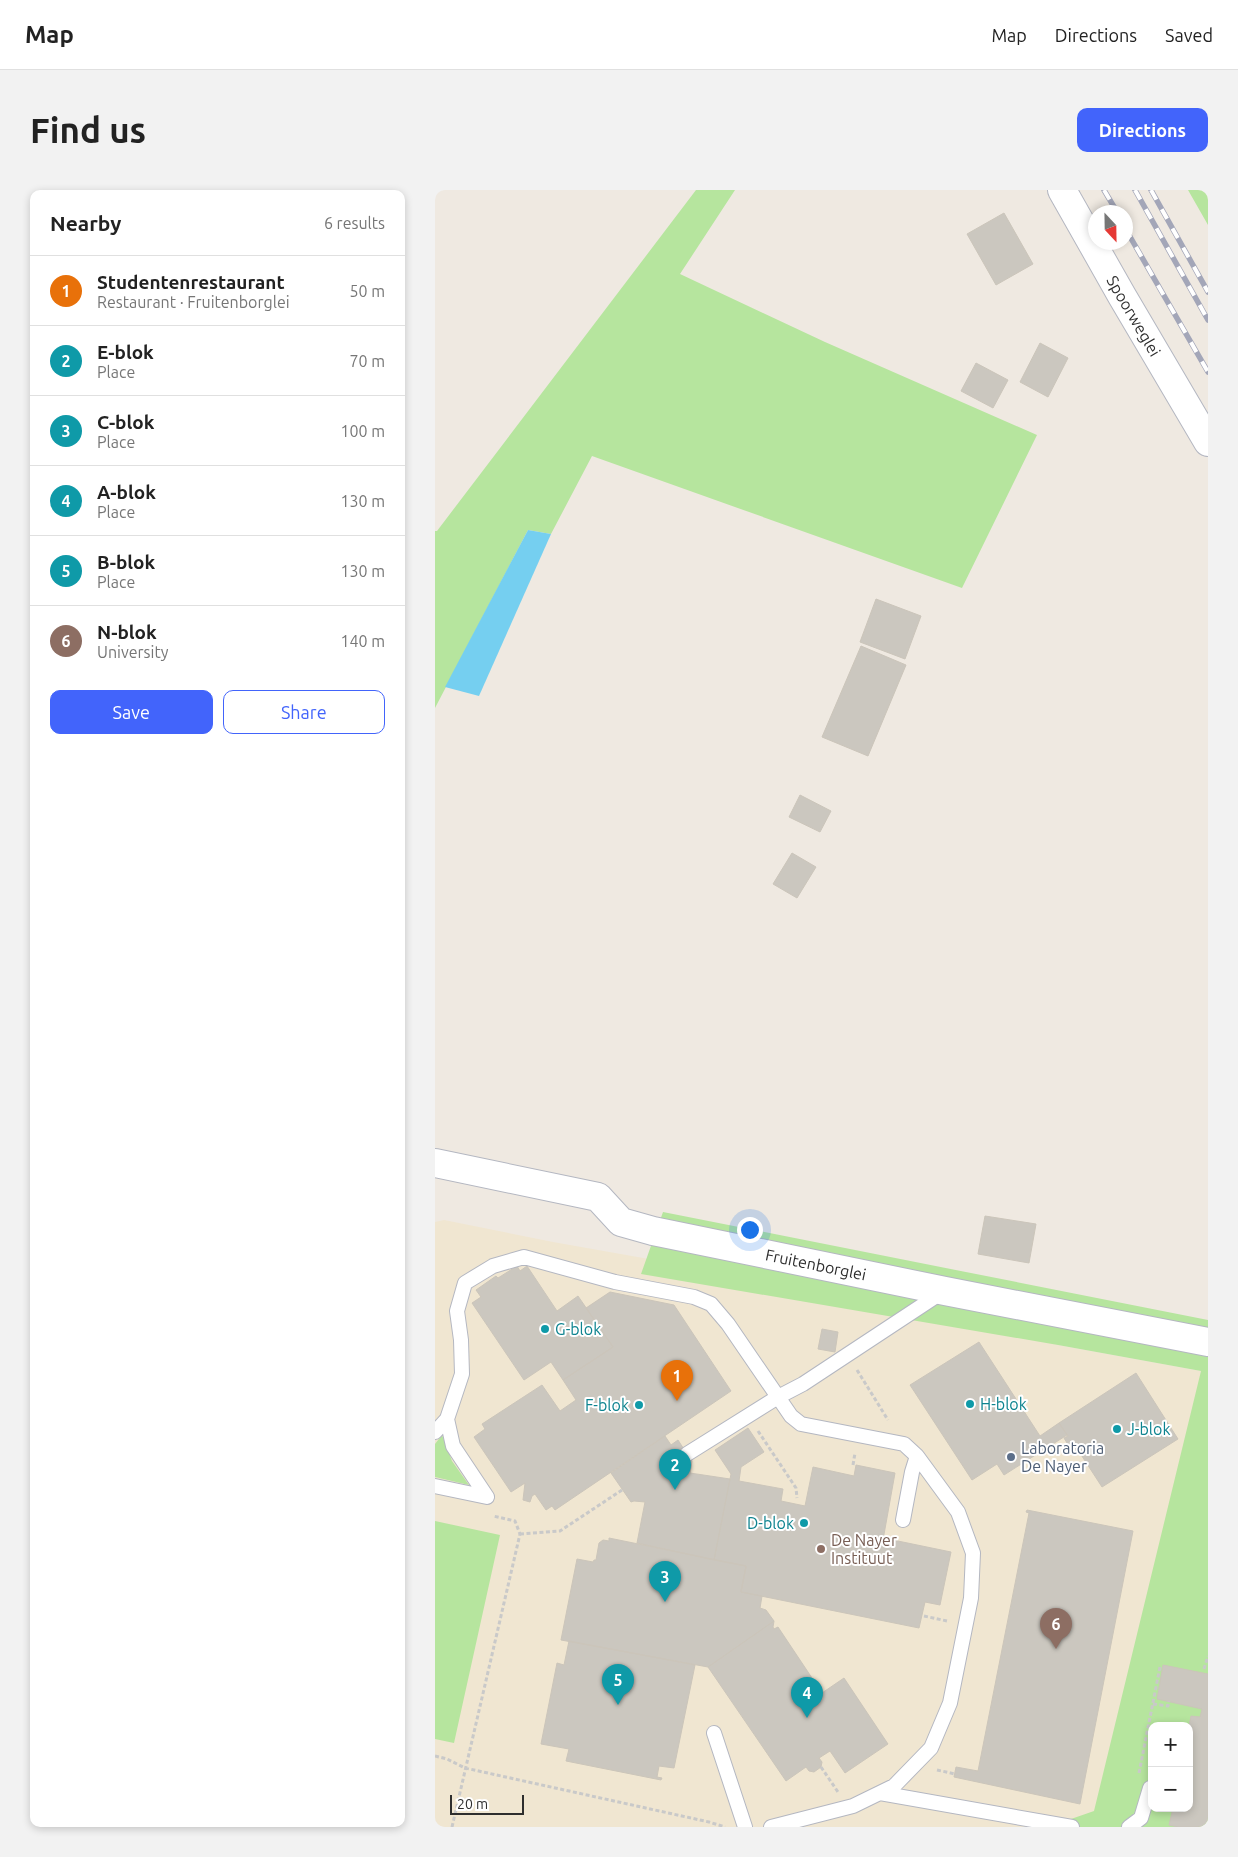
<!DOCTYPE html>
<meta charset="utf-8">
<style>
:root{--surface:#fff;--page:#f2f2f2;--text:#222;--muted:#767676;--line:#e0e0e0;--accent:#4264fb}
body{margin:0;font-family:Ubuntu,sans-serif;background:var(--page);color:var(--text)}
.controls{position:absolute;right:15px;bottom:15px;display:grid;overflow:hidden;border-radius:10px;box-shadow:0 2px 8px #0003}
.controls button{width:45px;height:45px;display:grid;place-items:center;padding:0;border:0;border-bottom:1px solid var(--line);background:var(--surface);color:var(--text);font:25px sans-serif}
.compass{position:absolute;left:653px;top:15px;width:45px;height:45px;border-radius:50%;background:var(--surface);box-shadow:0 2px 8px #0003;rotate:158deg}
.scale{position:absolute;left:15px;bottom:12px;width:74px;box-sizing:border-box;padding-left:5px;border:2px solid #2e2e2e;border-top:0;font-size:14px;line-height:18px;white-space:nowrap;color:#2e2e2e;-webkit-text-stroke:4px #fff;paint-order:stroke}
.you{position:absolute;left:314px;top:1039px;width:18px;height:18px;margin:-12px;border:4px solid #fff;border-radius:50%;background:#1a73e8;box-shadow:0 0 0 8px #1a73e833}
.badge{display:grid;place-items:center;width:32px;height:32px;border-radius:50%;background:var(--accent);color:#fff;font-size:16px;font-weight:700}
.pin{position:absolute;translate:-50% -41px;filter:drop-shadow(0 1px 2px #0008)}
.pin::after{content:'';position:absolute;top:26px;width:18px;height:15px;background:inherit;clip-path:polygon(0 0,100% 0,50% 100%)}
.list{margin:0;padding:0;list-style:none}
h2{display:flex;justify-content:space-between;align-items:center;height:65px;margin:0;padding:0 20px;font-size:21px}
h2 small{font-size:16px;font-weight:400;color:var(--muted)}
.list li{display:grid;grid-template-columns:32px 1fr auto;gap:15px;align-items:center;box-sizing:border-box;height:70px;padding:0 20px;border-top:1px solid var(--line)}
.list b{display:block;font-size:19px;white-space:nowrap}
.list p{margin:0;font-size:16px;white-space:nowrap;color:var(--muted)}
.list em{font-size:16px;font-style:normal;color:var(--muted)}
.actions{display:flex;gap:10px;padding:15px 20px}
.actions a{flex:1;padding:11px 0;border:1px solid var(--accent);border-radius:10px;text-align:center;font-size:18px;color:var(--accent)}
.actions .main{background:var(--accent);color:#fff}
.map{position:relative;flex:none;width:773px;height:1637px;overflow:hidden;border-radius:10px}
header{display:flex;align-items:center;gap:30px;box-sizing:border-box;height:70px;padding:0 25px;background:var(--surface);border-bottom:1px solid var(--line)}
header strong{font-size:24px}
nav{display:flex;gap:28px;margin-inline-start:auto;font-size:18px}
.intro{display:flex;align-items:center;justify-content:space-between;box-sizing:border-box;height:120px;padding:0 30px}
h1{margin:0;font-size:35px}
.button{padding:12px 22px;border-radius:10px;background:var(--accent);color:#fff;font-size:18px;font-weight:700}
main{display:flex;gap:30px;padding:0 30px}
aside{flex:1;background:var(--surface);border-radius:10px;box-shadow:0 2px 8px #0003}
.map>svg:first-child{display:block}
</style>
<header>
<strong>Map</strong>
<nav><a>Map</a><a>Directions</a><a>Saved</a></nav>
</header>
<div class="intro"><h1>Find us</h1><a class="button">Directions</a></div>
<main>
<aside>
<h2>Nearby<small>6 results</small></h2>
<ul class="list">
<li><span class="badge" style="background:#e8710a">1</span><div><b>Studentenrestaurant</b><p>Restaurant · Fruitenborglei</p></div><em>50 m</em></li>
<li><span class="badge" style="background:#0f9aa8">2</span><div><b>E-blok</b><p>Place</p></div><em>70 m</em></li>
<li><span class="badge" style="background:#0f9aa8">3</span><div><b>C-blok</b><p>Place</p></div><em>100 m</em></li>
<li><span class="badge" style="background:#0f9aa8">4</span><div><b>A-blok</b><p>Place</p></div><em>130 m</em></li>
<li><span class="badge" style="background:#0f9aa8">5</span><div><b>B-blok</b><p>Place</p></div><em>130 m</em></li>
<li><span class="badge" style="background:#8d6e63">6</span><div><b>N-blok</b><p>University</p></div><em>140 m</em></li>
</ul>
<div class="actions"><a class="main">Save</a><a>Share</a></div>
</aside>
<div class="map">
<svg width="773" height="1637" viewBox="0 0 773 1637">
<rect width="100%" height="100%" fill="#efe9e1"/>
<path fill="#f0e6d1" fill-rule="evenodd" d="M9,1030L118,1052L439,1109L623,1155L766,1181L773,1637H0V1032ZM717,1536H754V1618H717Z"/>
<path fill="#b6e59e" fill-rule="evenodd" d="M261,0H300L245,84L390,152L602,245L527,398L157,266L116,344L93,340L0,518V341H2Z
M753,0H773V35Z
M228,1022L773,1130V1637H613L659,1621L766,1181L623,1155L206,1084ZM717,1536H754V1618H717Z
M7,1245L17,1271L34,1295L0,1287V1254Z
M0,1331L65,1345L19,1553L0,1549Z"/>
<path fill="#75cff0" d="M93,340L116,344L44,506L10,497Z"/>
<path fill="#cbc7bf" stroke="#cbc5ba" d="M569,23L598,74L561,95L532,44Z
M605,153L633,168L613,207L585,192Z
M541,173L573,190L558,218L526,201Z
M441,409L486,426L470,469L425,452Z
M426,456L471,475L433,566L387,547Z
M365,605L396,621L385,642L354,627Z
M357,663L381,677L362,708L338,694Z
M550,1026L601,1034L594,1073L543,1064Z
M82,1076L85,1081L92,1076L122,1121L143,1106L178,1157L128,1190L116,1172L89,1190L37,1113L46,1107L41,1100L61,1086L63,1088Z
M175,1102L239,1115L296,1201L120,1320L117,1316L111,1320L100,1304L97,1306L95,1312L88,1310L90,1293L76,1302L39,1247L50,1239L47,1234L107,1195L125,1221L141,1210L128,1190L178,1157L151,1118Z
M387,1139L403,1142L400,1162L383,1159Z
M544,1152L605,1246L624,1233L632,1245L569,1285L562,1274L537,1290L475,1195Z
M701,1183L743,1249L667,1297L643,1260L638,1263L629,1248L633,1246L624,1233Z
M313,1238L329,1262L306,1277L304,1291L348,1299L346,1311L370,1316L378,1277L419,1286L421,1275L460,1283L448,1350L457,1352L458,1350L516,1362L505,1415L490,1412L484,1438L306,1402L311,1376L279,1370L296,1284L280,1260Z
M230,1246L236,1255L243,1250L252,1264L257,1271L255,1283L295,1289L279,1370L202,1353L210,1312L199,1311L196,1312L176,1283Z
M592,1320L698,1341L645,1614L519,1587L521,1577L543,1581L594,1323L591,1322Z
M174,1348L311,1376L306,1402L327,1406L325,1418L331,1420L339,1431L273,1477L126,1450L142,1369L158,1372L159,1370H161L164,1353L168,1350L174,1351Z
M339,1431L338,1437L339,1439L343,1437L387,1503L409,1488L453,1554L410,1583L395,1561L384,1568L387,1572L386,1577L379,1582L374,1581L371,1577L351,1591L273,1477Z
M134,1451L260,1475L239,1578L224,1576L222,1587L227,1588L226,1590L131,1571L134,1559L106,1554L122,1473L129,1475Z
M728,1475L773,1484V1637H743L734,1635L738,1618H754V1536L756,1526L765,1527L767,1519L722,1509Z"/>
<g fill="none" stroke-linecap="round" stroke-linejoin="round">
<g stroke="#b4b7c1" stroke-width="16">
<path id="service" d="M0,1242L12,1229L27,1184L26,1150L22,1121L30,1093L58,1076L89,1067L180,1092L259,1107L276,1114L293,1134L356,1226L366,1234L469,1254L482,1266L477,1282L468,1330
M252,1264L343,1207L368,1194L509,1101
M0,1296L52,1307L18,1256L12,1229
M279,1543L310,1637
M445,1603L637,1637
M336,1637L418,1616L459,1596L496,1558L515,1513L536,1408L538,1363L523,1322L482,1266
M694,1637L706,1628L715,1598"/>
</g>
<g stroke="#b4b7c1" stroke-width="30">
<g id="minor">
<path id="s1" d="M627,0L687,106L773,252"/>
<path id="s2" d="M0,973L163,1007L186,1032L218,1041L510,1101L773,1152"/>
</g>
</g>
<path stroke="#c9c9c9" stroke-width="3" stroke-dasharray="4 2.5" stroke-linecap="butt" d="M422,1180L453,1230
M323,1241L361,1298L362,1308
M418,1275L420,1263
M85,1344L125,1341L187,1300
M489,1426L512,1431
M769,1479L773,1466
M718,1514L733,1516L734,1511
M0,1566L12,1569L30,1578L274,1632L290,1637
M386,1577L403,1602
M502,1580L520,1584
M704,1583L725,1477
M17,1637L85,1344L80,1331L58,1326"/>
<use href="#service" stroke="#fff" stroke-width="14"/>
<use href="#minor" stroke="#fff" stroke-width="28"/>
<g stroke="#a3a6b8" stroke-width="5.5">
<path id="rail" d="M669,0L682,22
M700,0L773,130
M716,0L773,102
M690,38L773,182"/>
</g>
<use href="#rail" stroke="#fff" stroke-width="4" stroke-dasharray="11" stroke-linecap="butt"/>
</g>
<g fill="#0f9aa8" stroke="#fff" stroke-width="2">
<circle cx="110" cy="1139" r="5"/>
<circle cx="535" cy="1214" r="5"/>
<circle cx="204" cy="1215" r="5"/>
<circle cx="682" cy="1239" r="5"/>
<circle cx="369" cy="1333" r="5"/>
</g>
<circle fill="#5c6f8a" stroke="#fff" stroke-width="2" cx="576" cy="1267" r="5"/>
<circle fill="#8d6e63" stroke="#fff" stroke-width="2" cx="386" cy="1359" r="5"/>
<g text-anchor="middle" stroke-width="4" stroke-linejoin="round" paint-order="stroke">
<g font-size="16" fill="#2e2e2e" stroke="#fff">
<text dy="6" stroke="none"><textPath href="#s1" startOffset="145">Spoorweglei</textPath></text>
<text dy="6" stroke="none"><textPath href="#s2" startOffset="400">Fruitenborglei</textPath></text>
</g>
<g font-size="16" fill="#0d838f" stroke="#fff" text-anchor="start">
<text x="120" y="1145">G-blok</text>
<text x="545" y="1220">H-blok</text>
<text x="194" y="1221" text-anchor="end">F-blok</text>
<text x="692" y="1245">J-blok</text>
<text x="359" y="1339" text-anchor="end">D-blok</text>
</g>
<g font-size="16" fill="#4e5e75" stroke="#fff" text-anchor="start">
<text x="586" y="1264">Laboratoria<tspan x="586" dy="18">De Nayer</tspan></text>
</g>
<g font-size="16" fill="#785e54" stroke="#fff" text-anchor="start">
<text x="396" y="1356">De Nayer<tspan x="396" dy="18">Instituut</tspan></text>
</g>
</g>
</svg>
<div class="controls">
<button>+</button>
<button>−</button>
</div>
<svg class="compass" viewBox="-18 -18 36 36"><path d="M0-13l5 13h-10z" fill="#e53935"/><path d="M0 13l5-13h-10z" fill="#767676"/></svg>
<div class="scale">20 m</div>
<div class="you"></div>
<div class="pin badge" style="left:242px;top:1211px;background:#e8710a">1</div>
<div class="pin badge" style="left:240px;top:1300px;background:#0f9aa8">2</div>
<div class="pin badge" style="left:230px;top:1412px;background:#0f9aa8">3</div>
<div class="pin badge" style="left:372px;top:1528px;background:#0f9aa8">4</div>
<div class="pin badge" style="left:183px;top:1515px;background:#0f9aa8">5</div>
<div class="pin badge" style="left:621px;top:1459px;background:#8d6e63">6</div>
</div>
</main>
